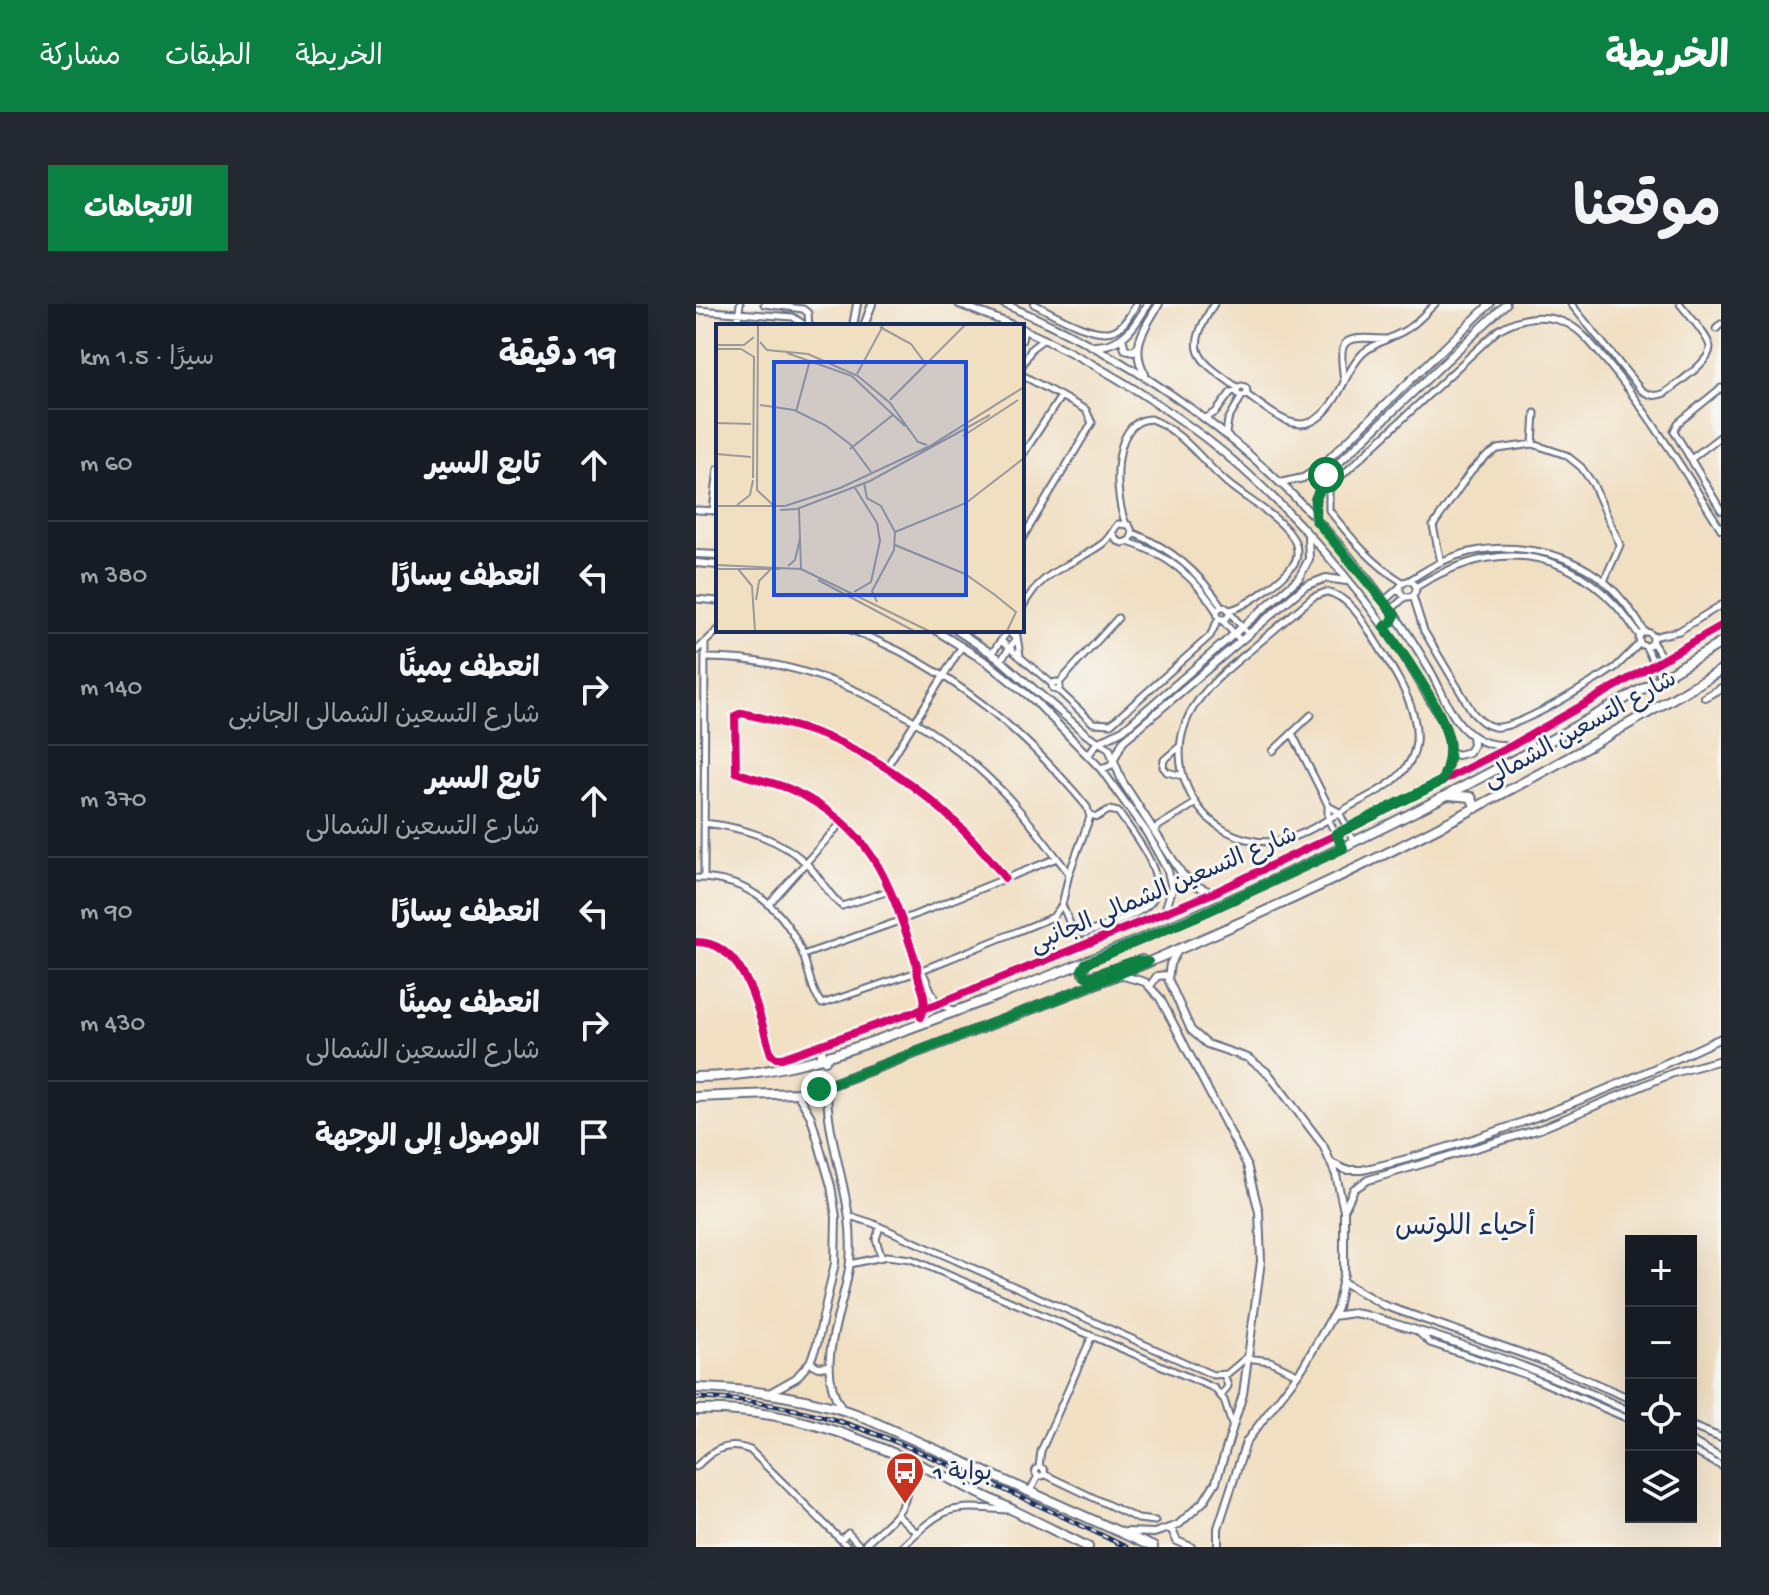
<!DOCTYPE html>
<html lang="ar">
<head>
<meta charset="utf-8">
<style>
  body { margin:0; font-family:"Gochi Hand","Playpen Sans Arabic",sans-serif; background:#242831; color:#f1f3f6; direction:rtl }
  .controls { position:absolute; right:24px; bottom:24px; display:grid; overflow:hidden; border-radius:0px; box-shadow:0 8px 32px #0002 }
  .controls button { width:72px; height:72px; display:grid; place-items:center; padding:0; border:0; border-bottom:2px solid #363941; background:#171b24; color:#f1f3f6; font:40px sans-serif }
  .stop { position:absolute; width:24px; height:24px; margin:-18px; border:6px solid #0b8043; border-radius:50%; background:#fff }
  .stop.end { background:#0b8043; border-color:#fff; box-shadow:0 2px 8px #0008 }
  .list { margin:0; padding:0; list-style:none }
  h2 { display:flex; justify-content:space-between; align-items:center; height:104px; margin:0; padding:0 32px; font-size:34px }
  h2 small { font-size:26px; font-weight:400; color:#9ea1a6 }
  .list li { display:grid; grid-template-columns:52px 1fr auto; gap:24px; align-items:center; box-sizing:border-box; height:112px; padding:0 32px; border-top:2px solid #363941 }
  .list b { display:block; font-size:30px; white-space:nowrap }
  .list p { margin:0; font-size:26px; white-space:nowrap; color:#9ea1a6 }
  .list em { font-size:26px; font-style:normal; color:#9ea1a6 }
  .icon { flex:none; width:44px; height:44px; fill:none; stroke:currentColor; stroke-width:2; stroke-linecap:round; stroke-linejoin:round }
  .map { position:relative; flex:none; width:1025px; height:1243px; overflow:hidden; direction:ltr; border-radius:0px }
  header { display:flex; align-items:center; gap:48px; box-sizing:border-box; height:112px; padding:0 40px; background:#0b8043; color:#fff }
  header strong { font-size:38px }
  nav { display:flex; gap:44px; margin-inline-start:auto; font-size:28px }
  .intro { display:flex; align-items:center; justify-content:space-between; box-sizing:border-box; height:192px; padding:0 48px }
  h1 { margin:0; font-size:56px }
  .button { padding:20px 36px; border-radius:0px; background:#0b8043; color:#fff; font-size:28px; font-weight:700 }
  main { display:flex; gap:48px; padding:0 48px }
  aside { flex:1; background:#171b24; border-radius:0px; box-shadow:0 8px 32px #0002 }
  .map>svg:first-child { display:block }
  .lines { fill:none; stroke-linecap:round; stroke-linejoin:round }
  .minor-casing { stroke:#666d81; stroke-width:9 }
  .tertiary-casing { stroke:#666d81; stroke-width:10 }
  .primary-casing { stroke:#666d81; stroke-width:12 }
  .minor { stroke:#fff; stroke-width:5 }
  .tertiary { stroke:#fff; stroke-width:6 }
  .primary { stroke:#fff; stroke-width:8 }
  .rail-casing { stroke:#1b2f5e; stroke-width:5 }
  .rail { stroke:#f6f6f2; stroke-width:2; stroke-dasharray:6; stroke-linecap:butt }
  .cycleway-casing { stroke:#f6f6f2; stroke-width:13 }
  .cycleway { stroke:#d6006c; stroke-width:8 }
  .route { stroke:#0b8043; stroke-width:10 }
  .labels { text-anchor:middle; stroke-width:6; stroke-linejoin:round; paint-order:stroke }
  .street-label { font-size:24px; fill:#1b2f5e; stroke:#f6f6f2 }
  .poi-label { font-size:24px; fill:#1b2f5e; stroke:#f6f6f2; text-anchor:start }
  .quarter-label { font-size:28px; fill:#1b2f5e; stroke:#f6f6f2 }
  .inset-road { fill:none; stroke:#9b999a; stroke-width:2 }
  .view { fill:#1d4ed8; fill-opacity:0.15; stroke:#1d4ed8; stroke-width:4 }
  .inset-edge { fill:none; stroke:#1b2f5e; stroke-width:4 }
</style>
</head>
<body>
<header>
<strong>الخريطة</strong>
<nav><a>الخريطة</a><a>الطبقات</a><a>مشاركة</a></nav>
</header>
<div class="intro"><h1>موقعنا</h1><a class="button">الاتجاهات</a></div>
<main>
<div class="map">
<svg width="1025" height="1243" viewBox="0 0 1025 1243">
  <rect width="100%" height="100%" fill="#f6f6f2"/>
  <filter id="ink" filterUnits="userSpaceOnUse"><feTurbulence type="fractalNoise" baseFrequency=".0125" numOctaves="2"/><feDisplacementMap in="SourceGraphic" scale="16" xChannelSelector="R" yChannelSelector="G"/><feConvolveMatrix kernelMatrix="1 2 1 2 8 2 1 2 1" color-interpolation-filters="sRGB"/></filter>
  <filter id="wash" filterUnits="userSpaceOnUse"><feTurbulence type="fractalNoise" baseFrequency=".006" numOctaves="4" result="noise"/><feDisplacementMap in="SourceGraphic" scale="32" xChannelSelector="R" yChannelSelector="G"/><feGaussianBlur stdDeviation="1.8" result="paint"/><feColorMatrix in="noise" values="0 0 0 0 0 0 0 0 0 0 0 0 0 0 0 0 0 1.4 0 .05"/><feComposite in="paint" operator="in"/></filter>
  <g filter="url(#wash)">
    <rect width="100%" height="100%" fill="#f1dfc2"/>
  </g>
  <g filter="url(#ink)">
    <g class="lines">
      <defs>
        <path id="minor" d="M68 0 107 5 112 9 113 22
          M338 0C357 9 402 37 421 25 430 20 435 9 440 0
          M518 0C488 48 500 54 542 84
          M875 0 945 86C954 92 959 93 969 89 980 80 1015 58 1014 43 1013 33 991 9 984 0
          M0 6 97 13 110 22
          M41 22 44 0
          M1020 25 1025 20
          M326 36 328 25
          M326 62 336 44 348 35
          M326 71 390 106 396 119 326 235
          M648 77C642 32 646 33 690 35
          M541 87a5 5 0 1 1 10 0a5 5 0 1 1-10 0Z
          M1025 84 982 119 978 127 1025 206
          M550 90C588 118 614 142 644 86 651 73 656 60 667 49 680 38 697 34 711 25 721 19 730 8 739 0
          M510 114 520 108 535 88 541 87
          M530 129 532 116 546 92
          M837 140 839 109
          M326 152 365 92
          M995 155 1025 132
          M0 206 22 207
          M17 207 22 165
          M430 220C418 194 414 115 455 115 486 127 506 157 530 178 549 195 588 214 599 238 602 245 602 255 597 261 587 275 549 304 533 306
          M437 229C475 244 504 269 526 303
          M432 238C472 250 500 274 521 308
          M745 258 737 222 775 167 788 154 802 145 837 140 870 151 885 163 897 180 924 241 908 277
          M712 277C723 271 734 263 745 258 796 234 867 242 910 279 926 293 938 310 949 328
          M704 285a8 8 0 1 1 16 0a8 8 0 1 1-16 0Z
          M708 279C676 260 655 234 633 206V187L640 177 802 26C824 13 848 8 872 20 888 28 899 45 911 58 953 110 989 168 1025 225
          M720 283C808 229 886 246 943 331
          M630 288C653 291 669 320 680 338 705 378 747 438 697 477 686 486 673 492 660 499 638 511 615 528 591 535 563 543 533 533 512 514 499 501 490 484 486 467 474 410 518 376 557 344 577 327 597 310 617 293Z
          M717 292 728 327 777 409C783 415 788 421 798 423 821 426 885 384 908 371L920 363 943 340
          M0 295 22 297
          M688 297 704 283
          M521 309a6 6 0 1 1 12 0a6 6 0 1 1-12 0Z
          M326 304C347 264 373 264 406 240 414 234 416 227 422 220L433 221 437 229 434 236 427 239 421 237 417 230
          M695 306 709 293
          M535 310 552 330
          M525 315 545 337
          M320 326 324 352
          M943 335a7 7 0 1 1 14 0a7 7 0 1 1-14 0Z
          M957 333 983 327 1025 301
          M305 337 356 380
          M957 339 967 355
          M950 343 965 374
          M0 347 22 326
          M296 349 312 327
          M9 354C118 353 231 410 307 488 331 513 351 541 372 568
          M305 356 320 335 312 327
          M356 382a4 4 0 1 1 8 0a4 4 0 1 1-8 0Z
          M363 379 422 314
          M362 386 397 419 415 420 514 332 523 314
          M596 429 632 501V515L647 544
          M483 443 468 456 467 463 471 468 487 472
          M577 447 615 411
          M190 464 266 342
          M632 502 643 508 658 538
          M8 519C45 523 87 535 113 562 125 575 133 592 146 602L196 586
          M458 525 500 499
          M0 574C53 574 90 605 108 654 113 668 116 689 126 700L221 668 357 613 366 601 373 570 394 513 391 503C327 425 250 361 155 326
          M8 574 9 339
          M74 599 146 518
          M367 603 377 627 387 630C402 625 439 612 451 602 480 580 436 528 422 508L413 506 401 513 395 511
          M0 638C57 638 57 714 77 752L86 754 123 742
          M107 651 206 616 361 554
          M225 664 241 700 258 706
          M223 720 230 701V693C205 605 189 531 99 488 80 479 59 476 40 468L39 412 46 409C72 415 98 421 123 430 198 458 261 512 309 574
          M154 912 176 919 517 1071 531 1070 550 1054 574 1057 601 1070
          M184 923 180 935 185 952
          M154 960 191 952 215 955 518 1084 528 1096 536 1121
          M721 1027 734 1039 830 1071 935 1116
          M526 1091 532 1082 528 1071
          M995 1146 1025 1162
          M0 1163C16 1146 31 1137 54 1146L152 1243
          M343 1163 345 1147 396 1032
          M339.5 1168a4.5 4.5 0 1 1 9 0a4.5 4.5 0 1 1-9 0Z
          M348 1170 442 1215 459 1217
          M334 1187 342 1172
          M200 1210 221 1229
          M145 1236 152 1229 165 1243
          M166 1243C198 1211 227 1200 201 1152
          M206 1243C248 1202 253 1201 311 1206"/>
        <path id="tertiary" d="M263 0 319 22
          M308 0C465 65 596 169 696 307 709 325 721 344 732 363 745 384 754 415 774 430 785 439 799 442 814 441
          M157 22 161 0
          M168 22 176 0
          M326 25C391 54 451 90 508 133 590 196 683 302 732 393 740 406 750 421 753 436 755 451 752 464 746 477
          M426 34 429 45 437 47 441 44
          M399 42C427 42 439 22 452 0
          M449 70C433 43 449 23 463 0
          M584 179 607 174 623 164 794 0
          M620 216 619 196 630 171 810 0
          M0 250 22 251
          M0 259 22 261
          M239 326 292 359 339 397 405 465 451 529 472 567 476 585 468 610
          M260 326 301 353 391 431 413 444 426 477 486 570 501 582 517 589
          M1009 393 1025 384
          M754 447 761 451 773 448 777 441 776 432
          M393 450 401 439 427 426 603 274 613 255 612 233
          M405 465 415 461 427 437 609 282 630 274 650 277
          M483 645 474 660 472 675 495 726 511 740 552 754 572 769 627 841 640 871 648 907V969L641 1004 607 1063 550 1138 522 1224V1243
          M424 671 449 678 464 694 551 861 563 908 565 957 547 1090 520 1178 508 1197 482 1221 458 1229 430 1228
          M454 682 461 672 472 671
          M123 742 241 700 517 589 652 525 817 441 1025 322
          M131 782C130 842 160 897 154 957 149 1006 116 1060 146 1105
          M635 859 650 866H666C790 838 910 788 1025 734
          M649 904 658 885 672 876 844 825 977 769 1025 756
          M647 978 687 1001 845 1056 935 1095
          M637 1012 657 1009 669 1011C760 1037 850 1067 935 1108
          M114 1058 122 1063 132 1062
          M75 1088 100 1074 114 1058 121 1040 139 959 140 913 135 882 115 813 101 789
          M995 1122 1025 1134
          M995 1137 1025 1154
          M475 1224 481 1237 495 1243"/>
        <path id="primary" d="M830 434 837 446
          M753 491 775 493 780 504
          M389 659 387 669 394 673 446 656
          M123 742 129 756
          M0 773C99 773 182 735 274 702 535 607 786 481 1025 339
          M0 793 101 789 123 785C253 736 384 689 511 633 688 556 859 465 1025 366
          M0 1084C55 1085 107 1092 160 1110L457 1243
          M0 1106C94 1103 166 1134 250 1173 297 1196 344 1219 392 1243"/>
      </defs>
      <use href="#minor" class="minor-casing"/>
      <use href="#tertiary" class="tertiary-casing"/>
      <use href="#primary" class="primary-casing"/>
      <use href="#minor" class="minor"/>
      <use href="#tertiary" class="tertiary"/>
      <use href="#primary" class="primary"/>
      <defs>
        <path id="rail" d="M0 1094C105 1096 176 1126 269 1168 323 1192 377 1217 430 1243"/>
      </defs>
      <use href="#rail" class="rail-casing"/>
      <use href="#rail" class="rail"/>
      <defs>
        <path id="cycleway" d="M0 638C51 638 62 710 75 750L80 754H86L241 700 517 589 652 525 817 441 1025 322
          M225 713C235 689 220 682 221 661 194 582 180 526 98 487 80 478 59 476 40 468L39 412 46 409C72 415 98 421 123 430 198 458 261 512 309 574"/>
      </defs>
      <use href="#cycleway" class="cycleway-casing"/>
      <use href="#cycleway" class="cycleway"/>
    </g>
  </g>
  <g class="lines" filter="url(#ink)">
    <path class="route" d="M123 785 361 695 452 658 439 657 394 673 390 672 386 666 390 659 503 611 647 544 640 530 746 477C752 463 756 449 752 434 746 405 706 348 688 323L695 319 699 311 620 216 619 196 630 171"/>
  </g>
  <defs>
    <symbol id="bus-pin" viewBox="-11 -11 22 30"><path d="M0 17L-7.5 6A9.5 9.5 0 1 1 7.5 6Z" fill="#c8321e" stroke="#f6f6f2"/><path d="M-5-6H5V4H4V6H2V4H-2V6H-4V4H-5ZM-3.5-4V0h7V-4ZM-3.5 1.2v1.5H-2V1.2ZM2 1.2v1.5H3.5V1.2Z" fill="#fff"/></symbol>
  </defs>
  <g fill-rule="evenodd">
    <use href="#bus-pin" x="187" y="1145" width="44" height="60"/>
  </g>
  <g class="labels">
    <g class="street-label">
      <text transform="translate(883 424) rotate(-29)" y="8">شارع التسعين الشمالى</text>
      <text transform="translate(467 584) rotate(-23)" y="8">شارع التسعين الشمالى الجانبى</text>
    </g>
    <g class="poi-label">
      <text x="237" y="1175">بوابة 1</text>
    </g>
    <g class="quarter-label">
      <text x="769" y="930">أحياء اللوتس</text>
    </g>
  </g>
  <g transform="translate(20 20)">
    <rect width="308" height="308" fill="#f1dfc2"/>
    <path class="inset-road" d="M42 1 41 166 58 182M164 3 195 20 209 39M44 18 51 26 92 30 142 52 174 79 202 118 211 121M0 21H28L38 13M0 25H25L38 33 37 154M71 29 136 52 189 102M141 50 167 2M174 76 249 1M44 81 78 86 109 101 135 121 155 148M80 88 94 36M0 99 35 100M247 112 302 76M134 125 178 90M0 130 35 133M148 159 151 174 165 182 179 208 178 226 156 267 161 278M21 181 34 171 37 156M0 182H69L124 164 214 122 308 63M83 185 85 245M64 186 81 185 154 157 274 91M179 208 250 179 308 134M179 221 249 250 279 271 300 288 291 307M0 241 85 245 213 307M72 242 79 236 84 215M0 245H64M22 245 36 262 39 307M102 256 198 307M138 268 155 258 164 217 161 199 139 164M40 276 43 257 55 245"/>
    <path class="view" d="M58 38H250V271H58Z"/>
    <rect width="308" height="308" class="inset-edge"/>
  </g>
</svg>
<div class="controls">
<button>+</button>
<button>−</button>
<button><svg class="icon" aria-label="locate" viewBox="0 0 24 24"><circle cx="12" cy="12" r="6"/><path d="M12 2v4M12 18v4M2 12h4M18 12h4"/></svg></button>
<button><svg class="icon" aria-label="layers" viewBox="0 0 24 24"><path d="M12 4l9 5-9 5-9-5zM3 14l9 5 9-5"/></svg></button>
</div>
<div class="stop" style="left:630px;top:171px"></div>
<div class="stop end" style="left:123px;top:785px"></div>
</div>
<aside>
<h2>19 دقيقة<small>سيرًا · 1.5 km</small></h2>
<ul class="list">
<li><svg class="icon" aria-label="ahead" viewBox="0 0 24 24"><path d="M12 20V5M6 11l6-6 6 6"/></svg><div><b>تابع السير</b></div><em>60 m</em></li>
<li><svg class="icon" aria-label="left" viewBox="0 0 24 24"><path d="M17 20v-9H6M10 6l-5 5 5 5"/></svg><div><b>انعطف يسارًا</b></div><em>380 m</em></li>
<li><svg class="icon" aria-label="right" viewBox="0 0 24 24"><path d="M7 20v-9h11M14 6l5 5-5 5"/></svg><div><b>انعطف يمينًا</b><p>شارع التسعين الشمالى الجانبى</p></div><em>140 m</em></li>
<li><svg class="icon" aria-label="ahead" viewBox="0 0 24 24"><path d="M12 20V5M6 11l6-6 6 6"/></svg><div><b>تابع السير</b><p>شارع التسعين الشمالى</p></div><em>370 m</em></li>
<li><svg class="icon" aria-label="left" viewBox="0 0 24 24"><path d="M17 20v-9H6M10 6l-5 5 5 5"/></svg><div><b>انعطف يسارًا</b></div><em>90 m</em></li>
<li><svg class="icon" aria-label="right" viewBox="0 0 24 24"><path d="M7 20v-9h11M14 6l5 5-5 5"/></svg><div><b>انعطف يمينًا</b><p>شارع التسعين الشمالى</p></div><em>430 m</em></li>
<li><svg class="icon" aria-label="arrive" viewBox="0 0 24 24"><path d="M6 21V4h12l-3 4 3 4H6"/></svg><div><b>الوصول إلى الوجهة</b></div></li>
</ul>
</aside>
</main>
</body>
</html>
